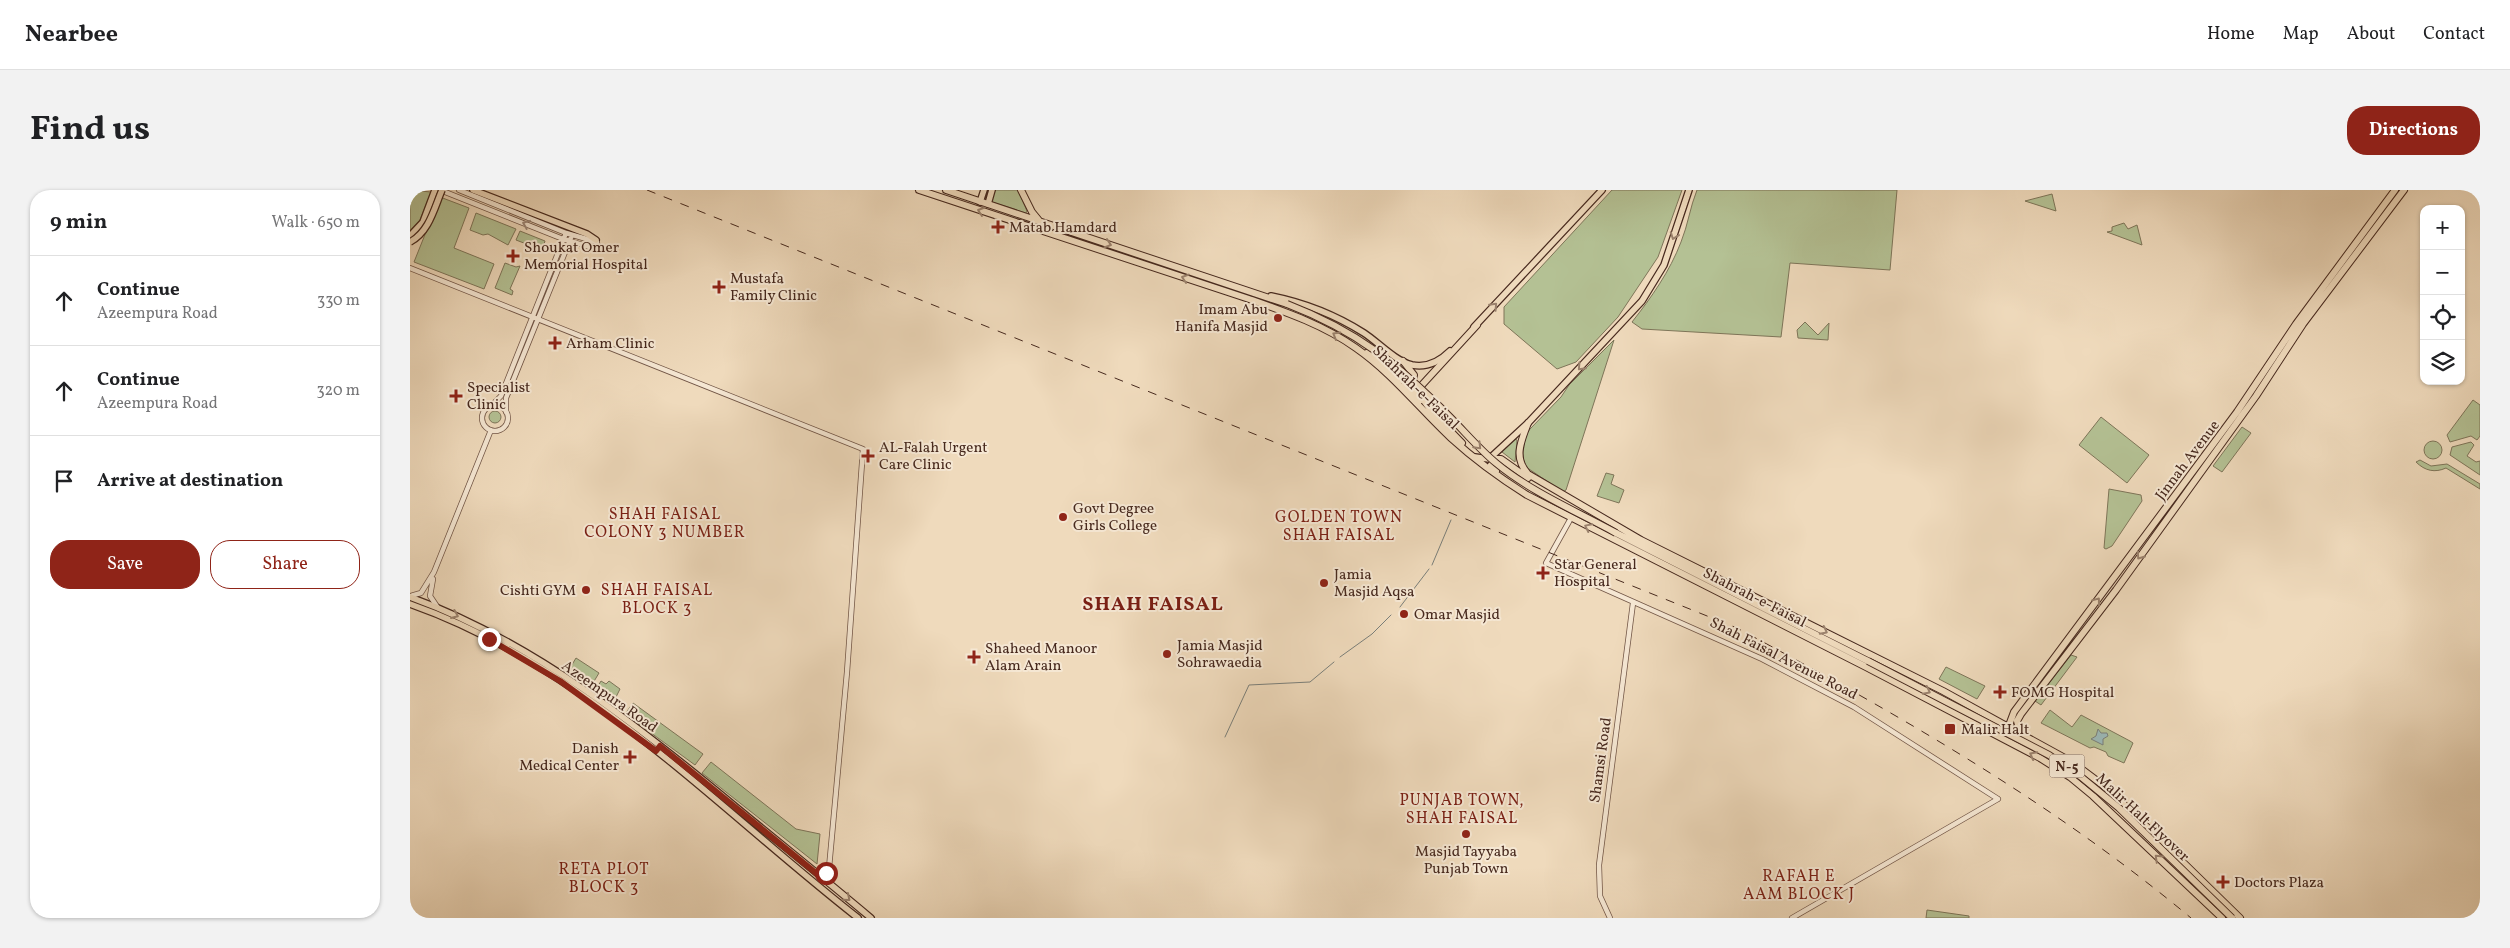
<!DOCTYPE html>
<html lang="en">
<head>
<meta charset="utf-8">
<style>
  body { margin:0; font-family:Vollkorn,serif; background:#f2f2f2; color:#202124 }
  .controls { position:absolute; right:15px; top:15px; display:grid; overflow:hidden; border-radius:10px; box-shadow:0 1px 4px #0004 }
  .controls button { width:45px; height:45px; display:grid; place-items:center; padding:0; border:0; border-bottom:1px solid #e0e0e0; background:#fff; color:#202124; font:25px sans-serif }
  .stop { position:absolute; width:15px; height:15px; margin:-11px; border:4px solid #8f2418; border-radius:50%; background:#fff }
  .stop.end { background:#8f2418; border-color:#fff; box-shadow:0 1px 5px #0008 }
  .list { margin:0; padding:0; list-style:none }
  h2 { display:flex; justify-content:space-between; align-items:center; height:65px; margin:0; padding:0 20px; font-size:21px }
  h2 small { font-size:16px; font-weight:400; color:#757577 }
  .list li { display:grid; grid-template-columns:32px 1fr auto; gap:15px; align-items:center; box-sizing:border-box; height:90px; padding:0 20px; border-top:1px solid #e0e0e0 }
  .list b { display:block; font-size:19px; white-space:nowrap }
  .list p { margin:0; font-size:16px; white-space:nowrap; color:#757577 }
  .list em { font-size:16px; font-style:normal; color:#757577 }
  .actions { display:flex; gap:10px; padding:15px 20px }
  .actions a { flex:1; padding:11px 0; border:1px solid #8f2418; border-radius:20px; text-align:center; font-size:18px; color:#8f2418 }
  .actions .main { background:#8f2418; color:#fff }
  .icon { flex:none; width:28px; height:28px; fill:none; stroke:currentColor; stroke-width:2; stroke-linecap:round; stroke-linejoin:round }
  .map { position:relative; flex:none; width:2070px; height:728px; overflow:hidden; border-radius:20px }
  header { display:flex; align-items:center; gap:30px; box-sizing:border-box; height:70px; padding:0 25px; background:#fff; border-bottom:1px solid #e0e0e0 }
  header strong { font-size:24px }
  nav { display:flex; gap:28px; margin-inline-start:auto; font-size:18px }
  .intro { display:flex; align-items:center; justify-content:space-between; box-sizing:border-box; height:120px; padding:0 30px }
  h1 { margin:0; font-size:35px }
  .button { padding:12px 22px; border-radius:20px; background:#8f2418; color:#fff; font-size:18px; font-weight:700 }
  main { display:flex; gap:30px; padding:0 30px }
  aside { flex:1; background:#fff; border-radius:20px; box-shadow:0 1px 4px #0004 }
  .map>svg:first-child { display:block }
  .green { fill:#b4c194; stroke:#7e7559 }
  .water { fill:#9cb9b8; stroke:#7a7f7a }
  .lines { fill:none; stroke-linecap:round; stroke-linejoin:round }
  .stream { stroke:#7a7f7a; stroke-width:1 }
  .minor-casing { stroke:#715546; stroke-width:6 }
  .major-casing { stroke:#47291e; stroke-width:8 }
  .highway-casing { stroke:#47291e; stroke-width:8 }
  .minor { stroke:#f5e7d3; stroke-width:4.5 }
  .major { stroke:#efdabc; stroke-width:5.5 }
  .highway { stroke:#efdabc; stroke-width:6 }
  .rail { stroke:#47291e; stroke-width:1; stroke-dasharray:9 9; stroke-linecap:butt }
  .major-bridge-casing { stroke:#47291e; stroke-width:8; stroke-linecap:butt }
  .highway-bridge-casing { stroke:#47291e; stroke-width:8; stroke-linecap:butt }
  .major-bridge { stroke:#efdabc; stroke-width:5.5 }
  .highway-bridge { stroke:#efdabc; stroke-width:6 }
  .oneway { stroke:#9b826d }
  .oneway2 { stroke:#9e8878 }
  .route { stroke:#8f2418; stroke-width:6 }
  .poi-dot { fill:#8f2418; stroke:#f5e7d3; stroke-width:2 }
  .labels { text-anchor:middle; stroke-width:4; stroke-linejoin:round; paint-order:stroke }
  .shield { fill:#f5e7d3; stroke:#7b6254; stroke-width:1 }
  .shield-label { font-size:14px; font-weight:bold; fill:#47291e }
  .poi-label { font-size:15px; fill:#47291e; stroke:#f5e7d3; text-anchor:start }
  .street-label { font-size:15px; fill:#47291e; stroke:#f5e7d3 }
  .neighbourhood-label { font-size:16px; letter-spacing:1px; fill:#7a1f14; stroke:#f5e7d3 }
  .district-label { font-size:20px; font-weight:bold; letter-spacing:1px; fill:#7a1f14; stroke:#f5e7d3 }
</style>
</head>
<body>
<header>
<strong>Nearbee</strong>
<nav><a>Home</a><a>Map</a><a>About</a><a>Contact</a></nav>
</header>
<div class="intro"><h1>Find us</h1><a class="button">Directions</a></div>
<main>
<aside>
<h2>9 min<small>Walk · 650 m</small></h2>
<ul class="list">
<li><svg class="icon" aria-label="ahead" viewBox="0 0 24 24"><path d="M12 20V5M6 11l6-6 6 6"/></svg><div><b>Continue</b><p>Azeempura Road</p></div><em>330 m</em></li>
<li><svg class="icon" aria-label="ahead" viewBox="0 0 24 24"><path d="M12 20V5M6 11l6-6 6 6"/></svg><div><b>Continue</b><p>Azeempura Road</p></div><em>320 m</em></li>
<li><svg class="icon" aria-label="arrive" viewBox="0 0 24 24"><path d="M6 21V4h12l-3 4 3 4H6"/></svg><div><b>Arrive at destination</b></div></li>
</ul>
<div class="actions"><a class="main">Save</a><a>Share</a></div>
</aside>
<div class="map">
<svg width="2070" height="728" viewBox="0 0 2070 728">
  <rect width="100%" height="100%" fill="#efdabc"/>
  <filter id="stains"><feTurbulence type="fractalNoise" baseFrequency=".004" numOctaves="4"/><feColorMatrix values="0 0 0 0 .2 0 0 0 0 .09 0 0 0 0 .02 0 0 0 .5 -.17"/></filter>
  <radialGradient id="worn" r=".72"><stop offset=".6" stop-color="#630" stop-opacity="0"/><stop offset="1" stop-color="#630" stop-opacity=".3"/></radialGradient>
  <path class="green" d="M0 0 21 2 10 30 0 41Z
    M584 0H608L617 21 616 23 582 12 581 10Z
    M1202 0H1272L1248 67 1208 127 1166 172 1147 179 1094 134V117Z
    M1287 0H1487L1480 80 1380 73 1371 147 1232 139 1222 132C1241 108 1260 81 1271 52 1278 35 1280 17 1287 0Z
    M1642 4 1646 21 1615 11Z
    M30 7 59 18 44 58 84 74 74 99 4 72Z
    M66 23 106 39 98 55 78 44 73 45 60 40Z
    M1714 33 1718 39 1727 35 1732 55 1697 42 1702 41V37Z
    M110 41 135 51 132 60 106 50Z
    M95 73 106 77 110 76 100 99 103 101 102 105 85 98Z
    M1395 132 1408 145 1419 133 1418 150 1388 148 1387 140Z
    M1204 150 1156 300 1153 302 1116 277 1112 272 1115 246 1120 239 1151 207 1159 195Z
    M2063 210 2070 215V246L2067 250 2061 246 2040 252 2037 245Z
    M79 227a6 6 0 1 1 12 0a6 6 0 1 1-12 0Z
    M1691 227 1739 265 1717 293 1669 255Z
    M1832 237 1841 243 1812 282 1803 276Z
    M1105 249 1107 250 1105 272 1092 262Z
    M2014 260a9 9 0 1 1 18 0a9 9 0 1 1-18 0Z
    M2061 252 2064 255 2057 266 2066 272 2070 271V285L2040 265 2042 257Z
    M2010 270 2021 276 2037 274 2070 294V299L2036 278C2025 283 2015 281 2006 272Z
    M1196 283 1204 285 1201 294 1214 300 1209 313 1187 306Z
    M1699 299 1731 305 1732 311 1702 356 1696 359 1694 358Z
    M1661 465 1667 467 1631 515 1625 511Z
    M166 468 189 483 180 498 157 483Z
    M1536 477 1575 496 1567 509 1529 489Z
    M191 491 196 494 199 491 210 499 203 513 185 501Z
    M223 513 293 564 285 575 215 524Z
    M1640 520 1662 537 1671 525 1720 551 1723 553 1714 573 1698 566 1696 562 1684 557 1680 558 1633 534 1631 533Z
    M301 572 386 639 410 644 407 674 292 583Z
    M1517 720 1559 726V728H1516Z"/>
  <path class="water" d="M1688 539 1691 543H1697L1698 546 1693 549V555L1681 549 1686 546Z"/>
  <g class="lines">
    <path class="stream" d="M1022 375 1041 330
      M990 417 1019 379
      M930 467 962 444 981 425
      M815 547 839 495 900 492 924 472"/>
    <defs>
      <path id="minor" d="M30 0 153 49 183 58 188 56 186 50
        M49 0 156 43 187 52
        M0 78 453 259 437 482 419 678 412 688
        M82 215 91 206 156 43
        M72 228a13 13 0 1 1 26 0a13 13 0 1 1-26 0Z
        M96 222V208L162 45
        M1161 328 1136 373 1352 469 1444 517 1588 609
        M23 389 20 406 28 418
        M0 406 11 403 24 382 81 240
        M1200 728 1190 706 1189 675 1223 413
        M1382 728 1588 609"/>
      <path id="major" d="M63 0 177 44 186 50
        M570 12 574 0
        M578 14 582 0
        M0 46 13 32 25 0
        M861 106C896 113 924 124 954 143 968 152 985 171 1002 175 1017 178 1030 171 1040 161
        M1064 137 1192 0
        M1065 267 1079 269 1118 233 1232 111 1254 75 1279 0
        M0 407C122 451 227 535 326 617 371 654 417 691 461 728
        M0 414C174 475 306 617 448 728"/>
      <path id="highway" d="M509 0 839 109C876 122 914 135 946 158 982 183 1009 218 1041 248 1064 269 1090 288 1117 305L1456 477 1630 568 1660 587 1683 606 1812 728
        M536 0 877 114
        M611 0 622 22 631 33
        M957 163 999 195 1002 193 1004 185 993 171
        M995 194 1011 210
        M1021 221 1052 253
        M1023 223 1012 208 1011 196 1067 135
        M1118 233C1111 251 1103 268 1118 284L1231 350
        M1086 281 1081 275 1086 269H1091L1118 288
        M1206 343 1458 471
        M1229 349 1533 501 1662 572 1698 599 1830 728
        M1598 538 1604 522 1827 222 1886 134 1985 0
        M1610 542 1607 531 1611 524 1706 400 1846 206 1893 134 1994 0"/>
    </defs>
    <use href="#minor" class="minor-casing"/>
    <use href="#major" class="major-casing"/>
    <use href="#highway" class="highway-casing"/>
    <use href="#minor" class="minor"/>
    <use href="#major" class="major"/>
    <use href="#highway" class="highway"/>
    <path class="rail" d="M237 0 1327 438C1486 523 1642 612 1781 728"/>
    <defs>
      <path id="major-bridge" d="M0 52C19 42 24 19 32 0"/>
      <path id="highway-bridge" d="M877 114C947 141 988 174 1040 227 1055 242 1069 259 1086 273 1121 302 1166 321 1206 343
        M1458 471 1639 565 1670 586 1709 618 1822 728"/>
    </defs>
    <use href="#major-bridge" class="major-bridge-casing"/>
    <use href="#highway-bridge" class="highway-bridge-casing"/>
    <use href="#major-bridge" class="major-bridge"/>
    <use href="#highway-bridge" class="highway-bridge"/>
  </g>
  <defs><path id="oneway-chevron" d="M-2-3.5L2.5 0L-2 3.5" fill="none" stroke-width="1.6" stroke-linecap="round" stroke-linejoin="round" transform="scale(1.25)"/></defs>
  <g class="oneway">
    <use href="#oneway-chevron" transform="translate(571 21) rotate(-161)"/>
    <use href="#oneway-chevron" transform="translate(1264 46) rotate(110)"/>
    <use href="#oneway-chevron" transform="translate(698 54) rotate(18)"/>
    <use href="#oneway-chevron" transform="translate(775 88) rotate(-162)"/>
    <use href="#oneway-chevron" transform="translate(1084 116) rotate(-47)"/>
    <use href="#oneway-chevron" transform="translate(926 145) rotate(-150)"/>
    <use href="#oneway-chevron" transform="translate(1171 177) rotate(133)"/>
    <use href="#oneway-chevron" transform="translate(1068 256) rotate(46)"/>
    <use href="#oneway-chevron" transform="translate(1178 337) rotate(-154)"/>
    <use href="#oneway-chevron" transform="translate(1730 366) rotate(125)"/>
    <use href="#oneway-chevron" transform="translate(1687 411) rotate(-53)"/>
    <use href="#oneway-chevron" transform="translate(45 425) rotate(23)"/>
    <use href="#oneway-chevron" transform="translate(1414 441) rotate(27)"/>
    <use href="#oneway-chevron" transform="translate(1517 501) rotate(27)"/>
    <use href="#oneway-chevron" transform="translate(1623 565) rotate(-152)"/>
    <use href="#oneway-chevron" transform="translate(1748 668) rotate(-136)"/>
    <use href="#oneway-chevron" transform="translate(437 708) rotate(40)"/>
  </g>
  <use class="oneway2" href="#oneway-chevron" transform="translate(116 34) rotate(-158)"/>
  <g class="lines">
    <path class="route" d="M79 449 150 491 246 561 250 556 412 688 416 683"/>
  </g>
  <g class="poi-dot">
    <path d="M585.5 29.5h5v5h5v5h-5v5h-5v-5h-5v-5h5z"/>
    <path d="M100.5 58.5h5v5h5v5h-5v5h-5v-5h-5v-5h5z"/>
    <path d="M306.5 89.5h5v5h5v5h-5v5h-5v-5h-5v-5h5z"/>
    <circle cx="868" cy="128" r="5"/>
    <path d="M142.5 145.5h5v5h5v5h-5v5h-5v-5h-5v-5h5z"/>
    <path d="M43.5 198.5h5v5h5v5h-5v5h-5v-5h-5v-5h5z"/>
    <path d="M455.5 258.5h5v5h5v5h-5v5h-5v-5h-5v-5h5z"/>
    <circle cx="653" cy="327" r="5"/>
    <path d="M1130.5 375.5h5v5h5v5h-5v5h-5v-5h-5v-5h5z"/>
    <circle cx="914" cy="393" r="5"/>
    <circle cx="176" cy="400" r="5"/>
    <circle cx="994" cy="424" r="5"/>
    <circle cx="757" cy="464" r="5"/>
    <path d="M561.5 459.5h5v5h5v5h-5v5h-5v-5h-5v-5h5z"/>
    <path d="M1587.5 494.5h5v5h5v5h-5v5h-5v-5h-5v-5h5z"/>
    <rect x="1534" y="533" width="12" height="12" rx="2.5"/>
    <path d="M217.5 559.5h5v5h5v5h-5v5h-5v-5h-5v-5h5z"/>
    <circle cx="1056" cy="644" r="5"/>
    <path d="M1810.5 684.5h5v5h5v5h-5v5h-5v-5h-5v-5h5z"/>
  </g>
  <g class="labels">
    <rect class="shield" x="1639.5" y="564.5" width="35" height="23" rx="4"/>
    <g class="shield-label">
      <text x="1657" y="581">N-5</text>
    </g>
    <g class="poi-label">
      <text x="599" y="42">Matab Hamdard</text>
      <text x="114" y="62">Shoukat Omer<tspan x="114" dy="17">Memorial Hospital</tspan></text>
      <text x="320" y="93">Mustafa<tspan x="320" dy="17">Family Clinic</tspan></text>
      <text x="858" y="124" text-anchor="end">Imam Abu<tspan x="858" dy="17">Hanifa Masjid</tspan></text>
      <text x="156" y="158">Arham Clinic</text>
      <text x="57" y="202">Specialist<tspan x="57" dy="17">Clinic</tspan></text>
      <text x="469" y="262">AL-Falah Urgent<tspan x="469" dy="17">Care Clinic</tspan></text>
      <text x="663" y="323">Govt Degree<tspan x="663" dy="17">Girls College</tspan></text>
      <text x="1144" y="379">Star General<tspan x="1144" dy="17">Hospital</tspan></text>
      <text x="924" y="389">Jamia<tspan x="924" dy="17">Masjid Aqsa</tspan></text>
      <text x="166" y="405" text-anchor="end">Cishti GYM</text>
      <text x="1004" y="429">Omar Masjid</text>
      <text x="767" y="460">Jamia Masjid<tspan x="767" dy="17">Sohrawaedia</tspan></text>
      <text x="575" y="463">Shaheed Manoor<tspan x="575" dy="17">Alam Arain</tspan></text>
      <text x="1601" y="507">FOMG Hospital</text>
      <text x="1551" y="544">Malir Halt</text>
      <text x="209" y="563" text-anchor="end">Danish<tspan x="209" dy="17">Medical Center</tspan></text>
      <text x="1056" y="666" text-anchor="middle">Masjid Tayyaba<tspan x="1056" dy="17">Punjab Town</tspan></text>
      <text x="1824" y="697">Doctors Plaza</text>
    </g>
    <g class="street-label">
      <text transform="translate(1006 197) rotate(44)" y="5">Shahrah-e-Faisal</text>
      <text transform="translate(1777 270) rotate(-53)" y="5">Jinnah Avenue</text>
      <text transform="translate(1345 407) rotate(27)" y="5">Shahrah-e-Faisal</text>
      <text transform="translate(1374 468) rotate(27)" y="5">Shah Faisal Avenue Road</text>
      <text transform="translate(200 506) rotate(35)" y="5">Azeempura Road</text>
      <text transform="translate(1190 570) rotate(-82)" y="5">Shamsi Road</text>
      <text transform="translate(1733 627) rotate(43)" y="5">Malir Halt Flyover</text>
    </g>
    <g class="neighbourhood-label">
      <text x="255" y="329">SHAH FAISAL<tspan x="255" dy="18">COLONY 3 NUMBER</tspan></text>
      <text x="929" y="332">GOLDEN TOWN<tspan x="929" dy="18">SHAH FAISAL</tspan></text>
      <text x="247" y="405">SHAH FAISAL<tspan x="247" dy="18">BLOCK 3</tspan></text>
      <text x="1052" y="615">PUNJAB TOWN,<tspan x="1052" dy="18">SHAH FAISAL</tspan></text>
      <text x="194" y="684">RETA PLOT<tspan x="194" dy="18">BLOCK 3</tspan></text>
      <text x="1389" y="691">RAFAH E<tspan x="1389" dy="18">AAM BLOCK J</tspan></text>
    </g>
    <g class="district-label">
      <text x="743" y="420">SHAH FAISAL</text>
    </g>
  </g>
  <rect width="100%" height="100%" filter="url(#stains)"/>
  <rect width="100%" height="100%" fill="url(#worn)"/>
</svg>
<div class="controls">
<button>+</button>
<button>−</button>
<button><svg class="icon" aria-label="locate" viewBox="0 0 24 24"><circle cx="12" cy="12" r="6"/><path d="M12 2v4M12 18v4M2 12h4M18 12h4"/></svg></button>
<button><svg class="icon" aria-label="layers" viewBox="0 0 24 24"><path d="M12 4l9 5-9 5-9-5zM3 14l9 5 9-5"/></svg></button>
</div>
<div class="stop" style="left:416px;top:683px"></div>
<div class="stop end" style="left:79px;top:449px"></div>
</div>
</main>
</body>
</html>
